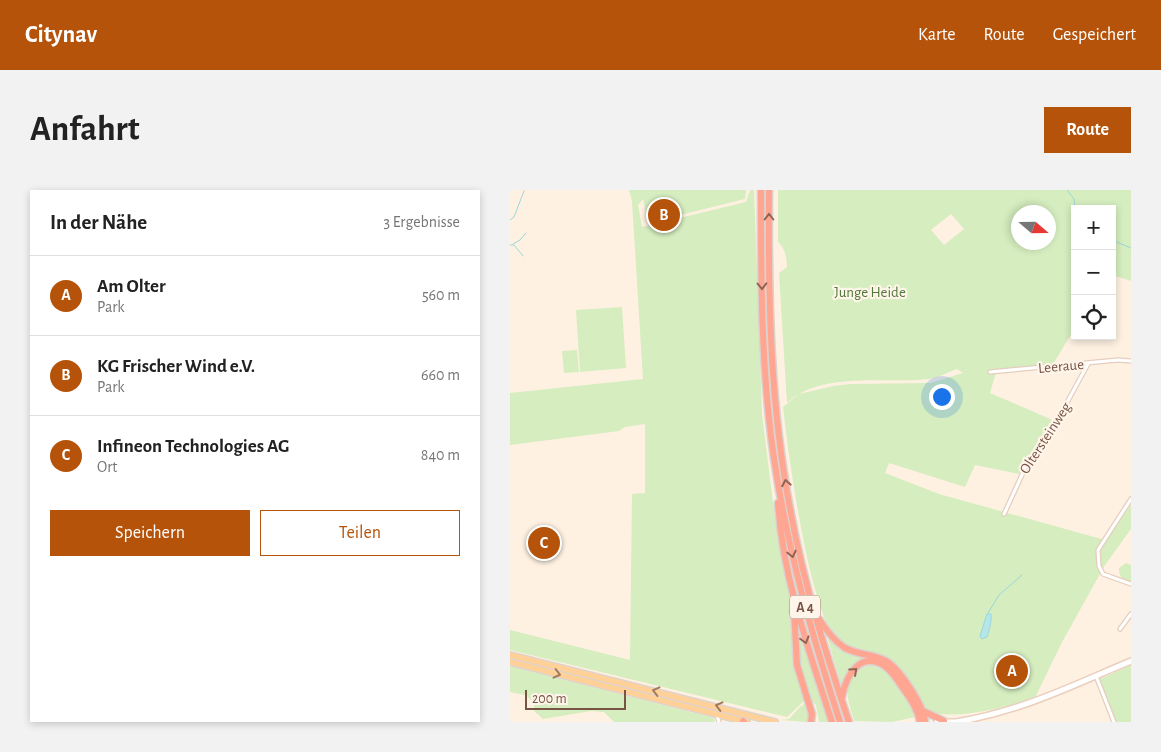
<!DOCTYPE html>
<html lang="de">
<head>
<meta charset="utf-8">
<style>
  body { margin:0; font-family:"Alegreya Sans",sans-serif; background:#f2f2f2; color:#222 }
  .controls { position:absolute; right:15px; top:15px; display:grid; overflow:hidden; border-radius:0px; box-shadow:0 2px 8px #0003 }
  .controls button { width:45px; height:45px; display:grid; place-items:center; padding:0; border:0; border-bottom:1px solid #e0e0e0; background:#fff; color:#222; font:25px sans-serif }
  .compass { position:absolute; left:501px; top:15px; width:45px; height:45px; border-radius:50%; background:#fff; box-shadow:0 2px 8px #0003; rotate:110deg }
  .scale { position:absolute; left:15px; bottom:12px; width:101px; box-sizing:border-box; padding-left:5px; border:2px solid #785445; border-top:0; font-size:14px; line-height:18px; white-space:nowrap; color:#785445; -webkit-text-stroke:4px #fff5ea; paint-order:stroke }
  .you { position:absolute; left:431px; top:206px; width:18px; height:18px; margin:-12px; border:4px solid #fff; border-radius:50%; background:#1a73e8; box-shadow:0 0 0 8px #1a73e833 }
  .badge { display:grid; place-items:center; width:32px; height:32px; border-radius:50%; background:#b45309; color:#fff; font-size:16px; font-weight:700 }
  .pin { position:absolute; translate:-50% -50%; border:2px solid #fff; box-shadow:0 1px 5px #0006 }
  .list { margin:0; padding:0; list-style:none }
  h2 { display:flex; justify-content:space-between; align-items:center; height:65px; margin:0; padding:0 20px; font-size:21px }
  h2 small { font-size:16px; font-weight:400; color:#767676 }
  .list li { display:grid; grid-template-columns:32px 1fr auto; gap:15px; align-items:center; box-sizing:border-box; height:80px; padding:0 20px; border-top:1px solid #e0e0e0 }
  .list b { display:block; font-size:19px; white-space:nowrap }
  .list p { margin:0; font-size:16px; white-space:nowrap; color:#767676 }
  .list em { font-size:16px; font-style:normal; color:#767676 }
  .actions { display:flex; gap:10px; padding:15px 20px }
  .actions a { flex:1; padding:11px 0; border:1px solid #b45309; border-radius:0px; text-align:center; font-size:18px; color:#b45309 }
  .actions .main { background:#b45309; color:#fff }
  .icon { flex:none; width:28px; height:28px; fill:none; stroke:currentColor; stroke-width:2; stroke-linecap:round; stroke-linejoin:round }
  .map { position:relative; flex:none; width:621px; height:532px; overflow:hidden; border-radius:0px }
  header { display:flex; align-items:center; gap:30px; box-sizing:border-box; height:70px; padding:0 25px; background:#b45309; color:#fff }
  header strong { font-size:24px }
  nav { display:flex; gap:28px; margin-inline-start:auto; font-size:18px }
  .intro { display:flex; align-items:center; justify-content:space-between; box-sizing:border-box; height:120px; padding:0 30px }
  h1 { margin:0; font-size:35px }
  .button { padding:12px 22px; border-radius:0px; background:#b45309; color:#fff; font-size:18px; font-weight:700 }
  main { display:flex; gap:30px; padding:0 30px }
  aside { flex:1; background:#fff; border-radius:0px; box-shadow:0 2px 8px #0003 }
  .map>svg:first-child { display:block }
  .green { fill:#d5edbf; fill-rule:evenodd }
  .water { fill:#b4e6ea; stroke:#99d7dc }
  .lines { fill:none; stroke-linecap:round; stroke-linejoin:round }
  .stream { stroke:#99d7dc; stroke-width:1 }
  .minor-casing { stroke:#e5cebe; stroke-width:5.5 }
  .secondary-casing { stroke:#ebcebc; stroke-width:8 }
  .primary-casing { stroke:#dcd3cf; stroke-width:8 }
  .motorway-casing { stroke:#dcd3cf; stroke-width:9 }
  .minor { stroke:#fff; stroke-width:3 }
  .secondary { stroke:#fff; stroke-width:5 }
  .primary { stroke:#ffd198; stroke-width:5.5 }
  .motorway { stroke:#ffa692; stroke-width:6 }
  .oneway { stroke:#936454 }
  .oneway2 { stroke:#a07a5e }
  .labels { text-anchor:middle; stroke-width:4.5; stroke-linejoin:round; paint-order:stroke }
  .shield { fill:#fff5ea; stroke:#a08476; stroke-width:1 }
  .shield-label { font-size:14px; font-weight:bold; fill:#785445 }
  .park-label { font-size:15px; fill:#527a3a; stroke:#fff5ea }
  .street-label { font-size:15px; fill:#785445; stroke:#fff5ea }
</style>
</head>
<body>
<header>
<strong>Citynav</strong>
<nav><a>Karte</a><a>Route</a><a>Gespeichert</a></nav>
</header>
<div class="intro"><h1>Anfahrt</h1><a class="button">Route</a></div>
<main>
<aside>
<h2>In der Nähe<small>3 Ergebnisse</small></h2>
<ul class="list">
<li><span class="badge">A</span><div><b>Am Olter</b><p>Park</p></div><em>560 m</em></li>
<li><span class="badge">B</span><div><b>KG Frischer Wind e.V.</b><p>Park</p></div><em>660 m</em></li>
<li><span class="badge">C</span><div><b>Infineon Technologies AG</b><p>Ort</p></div><em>840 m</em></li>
</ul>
<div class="actions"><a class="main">Speichern</a><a>Teilen</a></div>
</aside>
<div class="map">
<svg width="621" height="532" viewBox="0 0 621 532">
  <rect width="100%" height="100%" fill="#fef1e1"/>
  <path class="green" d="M119 0H236L235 9 138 33 133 9 128 15 132 37 236 12 240 0H244L252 224 267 345 280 407 285 474 295 510 277 527 0 460V440L120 470 122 304 135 303V234L115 237 109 241 0 255V203L133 189 122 11Z
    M268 0H621V91L602 85V19H565V138L543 174 487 179 480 203 545 231 509 284 465 275 455 297 379 273 375 283 429 304 595 350 621 315V339L595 375 551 454 525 508C499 517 440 532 416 520 405 510 402 491 390 482 371 468 344 466 327 449 299 422 278 261 273 217L289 204 323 196 340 194 420 193 453 183 447 179C438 182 428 188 418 189 376 194 311 181 277 213L269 83 277 77C276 66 276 60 268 52ZM508 22H538V52H508ZM441 24 454 39 434 55 421 40Z
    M112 117 116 178 70 182 66 120Z
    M67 160 69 182 54 183 52 161Z
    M616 373 621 375V393C612 389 609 388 609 378Z
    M287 431 320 532H309L306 515 299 509 290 476Z
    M316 443 321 449 361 468 340 478 331 495Z
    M360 475 377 481 403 519 405 527 382 532 344 531C338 508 333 503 345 481Z
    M621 475V532H606L588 490Z
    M0 476 204 528 205 532H104L94 522 81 521 33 529 24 521V512L15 505 0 502Z
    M296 513 299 527 297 532 271 530 279 529 290 517Z"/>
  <path class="water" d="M477 424H481C482 430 479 441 477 447L472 449 470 446Z"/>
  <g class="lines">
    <path class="stream" d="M557 0 564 9 565 19
      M0 30 4 27 14 1
      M602 50 621 58
      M3 54 10 50 16 43
      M0 55H4L13 66
      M478 423 489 405 512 385"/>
    <defs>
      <path id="minor" d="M480 182 608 170 621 171
        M621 309 588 360 589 376 593 384 621 394
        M494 324 517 274 537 249 578 174
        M610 439 621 424
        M586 486 604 532
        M207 525 209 532"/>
      <path id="secondary" d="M427 532H447
        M446 532C512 521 561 496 621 471"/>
      <path id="primary" d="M0 465 265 532
        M0 472 237 532"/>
      <path id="motorway" d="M251 0C251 90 251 179 264 268 277 358 302 445 330 532
        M259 0C258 109 260 217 281 324 294 395 316 464 339 532
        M268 313C273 389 299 460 322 532
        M284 420 287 475 302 524 301 532
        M309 429C316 440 324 451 335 458 348 465 363 464 376 471 390 479 414 516 415 532
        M332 507C336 486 350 459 376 477 384 483 389 493 395 501 402 511 408 520 410 532
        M413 521 434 531
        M233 531 234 532"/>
    </defs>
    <use href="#minor" class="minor-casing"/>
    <use href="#secondary" class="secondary-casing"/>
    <use href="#primary" class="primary-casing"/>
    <use href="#motorway" class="motorway-casing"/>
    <use href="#minor" class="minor"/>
    <use href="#secondary" class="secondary"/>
    <use href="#primary" class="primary"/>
    <use href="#motorway" class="motorway"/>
  </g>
  <defs><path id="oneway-chevron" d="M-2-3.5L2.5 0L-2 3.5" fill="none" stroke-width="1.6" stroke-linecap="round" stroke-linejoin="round" transform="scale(1.25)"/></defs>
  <g class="oneway">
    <use href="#oneway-chevron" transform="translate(259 27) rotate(-90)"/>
    <use href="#oneway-chevron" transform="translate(252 96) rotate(89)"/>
    <use href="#oneway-chevron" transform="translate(276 293) rotate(-100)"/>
    <use href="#oneway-chevron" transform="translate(282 364) rotate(77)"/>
    <use href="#oneway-chevron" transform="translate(295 450) rotate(74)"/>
    <use href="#oneway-chevron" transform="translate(344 481) rotate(-42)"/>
  </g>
  <g class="oneway2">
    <use href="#oneway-chevron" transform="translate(47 484) rotate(14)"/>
    <use href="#oneway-chevron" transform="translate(146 501) rotate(-166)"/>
    <use href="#oneway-chevron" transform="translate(209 516) rotate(-166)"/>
  </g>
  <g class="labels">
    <rect class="shield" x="280" y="405.5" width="30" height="23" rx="4"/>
    <g class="shield-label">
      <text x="295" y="422">A 4</text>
    </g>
    <g class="park-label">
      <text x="360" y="107">Junge Heide</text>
    </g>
    <g class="street-label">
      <text transform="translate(551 176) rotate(-5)" y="5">Leeraue</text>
      <text transform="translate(535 248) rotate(-57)" y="5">Oltersteinweg</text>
    </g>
  </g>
</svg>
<div class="controls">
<button>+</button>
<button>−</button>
<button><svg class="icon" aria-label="locate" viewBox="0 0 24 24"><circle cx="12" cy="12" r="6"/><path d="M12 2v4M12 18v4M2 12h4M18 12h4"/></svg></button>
</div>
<svg class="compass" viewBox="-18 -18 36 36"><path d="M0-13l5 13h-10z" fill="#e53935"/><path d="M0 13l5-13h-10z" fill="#767676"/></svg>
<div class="scale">200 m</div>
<div class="you"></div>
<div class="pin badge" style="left:502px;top:481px">A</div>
<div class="pin badge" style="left:154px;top:25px">B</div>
<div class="pin badge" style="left:34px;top:353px">C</div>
</div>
</main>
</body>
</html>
